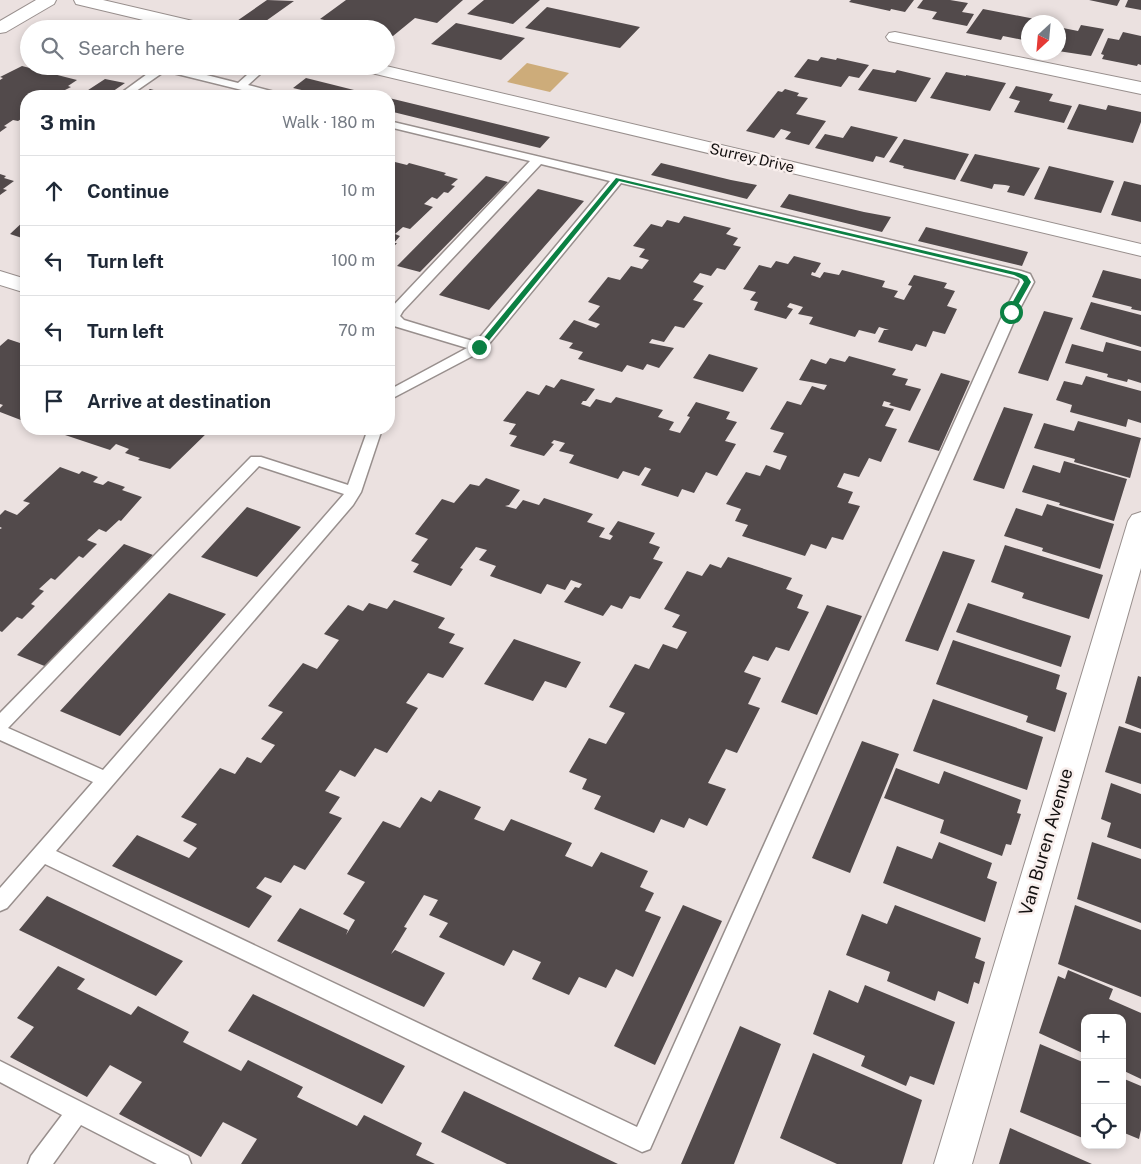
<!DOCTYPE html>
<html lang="en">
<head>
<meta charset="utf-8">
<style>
  body { margin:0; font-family:"Public Sans",sans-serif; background:#f6f6f7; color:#1f2937 }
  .controls { position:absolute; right:15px; bottom:15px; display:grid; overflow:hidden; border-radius:10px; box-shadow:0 2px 8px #0003 }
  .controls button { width:45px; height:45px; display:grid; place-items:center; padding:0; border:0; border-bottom:1px solid #e0e1e3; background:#fff; color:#1f2937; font:25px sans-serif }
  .compass { position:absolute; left:1021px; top:15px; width:45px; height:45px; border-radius:50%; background:#fff; box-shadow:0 2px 8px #0003; rotate:206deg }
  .stop { position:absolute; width:15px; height:15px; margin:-11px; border:4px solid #0b8043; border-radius:50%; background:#fff }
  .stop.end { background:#0b8043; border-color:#fff; box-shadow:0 1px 5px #0008 }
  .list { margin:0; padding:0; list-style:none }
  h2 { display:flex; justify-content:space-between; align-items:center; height:65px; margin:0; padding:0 20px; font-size:21px }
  h2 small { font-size:16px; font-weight:400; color:#747a83 }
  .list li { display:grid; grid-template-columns:32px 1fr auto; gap:15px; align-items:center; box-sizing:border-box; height:70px; padding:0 20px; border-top:1px solid #e0e1e3 }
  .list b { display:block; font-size:19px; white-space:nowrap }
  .list em { font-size:16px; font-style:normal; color:#747a83 }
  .icon { flex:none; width:28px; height:28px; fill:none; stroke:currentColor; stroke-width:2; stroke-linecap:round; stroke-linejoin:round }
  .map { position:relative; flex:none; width:1141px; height:1164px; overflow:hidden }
  .search { position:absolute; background:#fff; box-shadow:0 2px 8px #0003; left:20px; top:20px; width:375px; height:55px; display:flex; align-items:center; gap:12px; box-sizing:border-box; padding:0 18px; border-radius:28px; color:#747a83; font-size:19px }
  .panel { position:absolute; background:#fff; box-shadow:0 2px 8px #0003; left:20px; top:90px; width:375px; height:345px; border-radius:20px }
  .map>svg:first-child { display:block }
  .green { fill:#cdac7a }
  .building { fill:#524a4b }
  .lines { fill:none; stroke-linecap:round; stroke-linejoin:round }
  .service-casing { stroke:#988f8d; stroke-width:3 }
  .minor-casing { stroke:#988f8d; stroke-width:2 }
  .secondary-casing { stroke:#988f8d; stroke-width:2 }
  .service { fill:#fff; fill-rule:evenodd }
  .minor { fill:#fff; fill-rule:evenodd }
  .secondary { fill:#fff; fill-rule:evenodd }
  .route { fill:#0b8043 }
  .labels { text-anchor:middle; stroke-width:5; stroke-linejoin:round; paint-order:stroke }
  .far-street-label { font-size:15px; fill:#131010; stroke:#f9efed }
  .street-label { font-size:18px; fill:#131010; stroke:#f9efed }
</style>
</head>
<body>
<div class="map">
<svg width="1141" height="1164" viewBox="0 0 1141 1164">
  <rect width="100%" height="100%" fill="#ebe1e0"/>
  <path class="green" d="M527 63 569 73 550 92 507 82Z"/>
  <path class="building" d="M267 0 294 1 256 28 234 23Z
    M346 0H463L437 23 415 18 393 36 386 34V29H362L320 19Z
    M484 0H540L513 24 467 14Z
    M851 0H914L905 12 891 9 890 11 849 2Z
    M923 0H950L968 3 962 12 974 14 967 26 932 19 937 12 917 8Z
    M1089 0H1120L1117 6Z
    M1128 0H1141V10L1125 7Z
    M547 7 640 27 620 48 525 28Z
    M983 9 1040 20 1038 22H1028V41L1003 36 1001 40 966 33Z
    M456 23 525 38 501 60 431 44Z
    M1081 25 1104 29 1091 56 1058 51V27L1078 31Z
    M1123 32 1141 36V65L1138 64 1137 66 1102 59 1104 55 1101 54 1108 38 1119 40Z
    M821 57 836 60 837 58 869 65 859 78 849 76 841 87 794 77 808 59 818 61Z
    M22 66 77 80 68 86 71 87 53 96H26V116L18 121 13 120 4 126 7 127 0 132V80L3 78 0 77Z
    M873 69 895 73 897 70 931 78 916 102 858 90Z
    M946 72 966 76V75L1006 83 990 111 930 98Z
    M306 78 378 96H327L293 88Z
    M105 79 125 83 106 96H79Z
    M1016 86 1053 94 1049 101 1072 106 1064 123 1014 112 1020 101 1009 98Z
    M150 89 169 94 166 96H140Z
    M785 89 799 93 797 96 808 98 796 114 826 121 809 145 785 139 791 132 781 129 774 138 746 131 778 91 782 92Z
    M389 98 550 137 540 148 389 111Z
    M1079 104 1106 110 1108 105 1141 112V122L1133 143 1067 129Z
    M851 126 898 137 884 158 876 156 873 162 815 148 825 134 843 138Z
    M904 139 969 154 955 180 903 168 904 166 889 162Z
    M975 154 1040 168 1024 196 1007 192 1010 186 1005 185 994 184 992 189 960 181Z
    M391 161 407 165 409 163 446 173 444 175 458 179 451 185 455 186 448 193 444 192 437 199 432 197 424 204 433 207 410 229 403 227 395 234 400 236 394 243H397L389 252V163Z
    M661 163 731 180 757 185 747 199 651 175Z
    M1049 166 1114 181 1101 213 1034 199Z
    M0 174 6 176 4 178 14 181 3 189 7 190 0 195Z
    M486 176 508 182 420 272 397 266Z
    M1124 181 1141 185V222L1111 215Z
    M538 189 584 201 489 310 439 295Z
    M789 194 864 212 891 217 882 232 780 207Z
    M684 216 731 228 726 234 738 238 733 245 741 247 725 270 717 268 711 276 700 273 693 282 704 286 693 300 703 303 684 328 675 326 664 342 652 339 649 343 674 348 659 368 647 364 643 370 627 365 622 372 578 359 583 352 569 348 573 343 559 339 574 320 596 328 600 324 588 320 600 306 588 302 608 277 620 280 631 266 642 269 649 260 639 257 645 249 633 246 651 224 662 227 667 220 679 223Z
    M26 219V242L22 241 25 239 10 234Z
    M926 227 1028 252 1022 266 918 241Z
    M794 256 821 263 815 273 812 272 811 275 820 278 824 272 839 275 842 270 885 281 882 287 898 291 894 297 904 300 912 286 908 285 914 275 947 283 944 288 955 291 947 306 957 309 945 334 933 331 926 347 916 344 912 351 878 342 884 330H889L879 327 875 334 859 330 855 337 809 324 813 317 798 314 803 307 790 303 787 307 793 309 786 319 754 310 758 302 750 300 756 292 743 289 759 265 771 268 776 261 788 264Z
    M1103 270 1141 279V311L1131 309 1132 307 1092 297Z
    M1091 302 1141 315V347L1080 329Z
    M1044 311 1073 318 1048 381 1018 373Z
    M8 339 26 345V422L0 412V408L3 405 0 404V346Z
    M1106 342 1141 351V383L1128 379 1127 382 1107 377 1108 374 1065 363 1072 344 1103 352Z
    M709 354 758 368 743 392 693 378Z
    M849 356 896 369 892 375 908 379 905 385 921 389 910 411 889 405 891 403 884 401 882 406 894 409 885 426 897 429 881 462 869 458 859 477 844 473 837 487 853 492 848 503 860 506 843 540 832 537 826 549 811 544 805 556 742 536 748 525 735 521 741 509 726 504 746 472 760 476 766 465 780 470 787 456 773 452 784 433 770 429 787 401 801 405 812 386 824 390 827 385 799 380 811 359 826 364 830 358 845 362Z
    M941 373 970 381 939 451 908 442Z
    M1086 376 1141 391V423L1128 419 1126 427 1070 412 1072 405 1056 400 1064 381 1082 385Z
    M561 379 595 389 586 401H583L581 404 590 407 596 399 611 403 616 397 663 410 658 417 674 422 669 430 680 433 690 417 687 416 696 402 730 412 726 419 737 422 725 441 736 444 717 476 706 472 694 493 682 489 678 497 641 485 651 469 645 467 639 476 623 471 618 479 569 463 574 455 559 451 565 443 554 440 551 443 554 444 544 456 510 446 517 436 509 434 516 424 503 421 527 391 539 395 546 385 554 388Z
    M1004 407 1033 414 1004 489 973 480Z
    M1078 421 1141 438 1130 478 1074 462 1075 459 1034 448 1044 423 1074 431Z
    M72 429H211L170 469 138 460 140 458 125 453 129 449 116 444 110 450 65 435Z
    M1064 461 1127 479 1114 521 1059 505 1060 503 1022 492 1033 465 1060 473Z
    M60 467 79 474 82 471 98 477 93 482 103 485 108 481 125 487 122 490 142 497 121 521 119 520 106 532 99 529 87 540 97 544 83 558 79 556 55 580 51 578 39 589 44 591 31 604 35 606 22 619 17 617 2 632 0 631V529L2 528 0 527V515L5 510 17 515 30 503 23 501Z
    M486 478 520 490 509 505 505 506 516 509 523 500 539 505 544 498 593 514 587 522 605 528 599 537 610 540 613 536 609 534 618 521 655 533 649 543 660 547 653 559 663 562 640 599 630 596 622 609 611 605 603 616 564 602 575 587 579 588 582 584 571 580 565 590 547 584 541 594 490 576 496 566 479 560 487 550 476 547 460 568 463 569 451 586 413 572 419 564 411 561 428 539 415 534 442 499 454 503 470 484 479 486Z
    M1047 504 1114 524 1100 569 1042 551 1043 548 1004 536 1016 508 1042 516Z
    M247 507 301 527 257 577 201 557Z
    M124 544 153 555 47 667 17 655Z
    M1005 545 1103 575 1089 619 1022 598 1024 593 991 582Z
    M943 551 975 560 938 651 905 641Z
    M728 557 792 578 786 589 803 595 797 608 809 612 789 651 776 647 768 661 753 656 744 672 761 678 748 704 760 708 737 753 726 749 708 783 726 789 707 826 689 818 684 828 661 819 654 833 594 809 601 796 582 789 587 779 569 772 589 738 606 744 625 713 609 707 635 664 649 669 663 644 677 649 687 632 672 627 680 615 664 609 687 571 702 576 710 564 721 568Z
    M169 593 226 614 120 736 60 711Z
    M394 600 445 618 438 628 455 634 449 643 464 648 443 678 428 673 406 703 418 708 387 753 375 748 355 777 340 770 325 791 340 797 329 813 342 818 305 870 294 865 281 883 265 877 256 888 272 896 249 928 112 866 137 835 189 858 197 848 183 841 197 824 181 817 220 768 235 774 247 757 261 763 275 745 261 739 283 712 268 706 303 663 317 669 339 640 324 634 348 605 363 611 369 603 387 609Z
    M968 603 1071 636 1061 667 956 632Z
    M827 605 862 616 817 715 781 702Z
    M514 639 581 662 566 688 545 681 533 701 484 684Z
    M953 640 1060 675 1056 689 1067 693 1055 732 1026 722 1028 716 936 684Z
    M1138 676 1141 677V729L1125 723Z
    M933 699 1043 737 1027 790 913 751Z
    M1119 726 1141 733V784L1105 772Z
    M862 741 899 754 850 873 812 858Z
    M896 768 939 784 944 771 1021 800 1017 813 1021 814 1011 845 1006 844 1002 856 940 833 944 820 884 798Z
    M1111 783 1141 794V849L1107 837 1111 823 1101 819Z
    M439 790 481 807 474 819 504 831 511 819 572 843 565 856 592 867 601 852 648 871 640 887 654 893 645 911 661 917 633 977 616 969 606 988 579 977 569 995 532 979 541 962 513 950 504 966 439 937 448 923 429 915 438 900 424 895 404 927 407 928 391 954 395 950 445 973 424 1007 277 941 300 908 348 930 346 935 355 920 343 914 365 882 347 874 383 821 400 828 421 797 431 802Z
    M939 842 992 863 987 878 997 882 985 922 883 883 897 846 932 859Z
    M1092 842 1141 859V923L1077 899Z
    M47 896 183 961 156 996 19 930Z
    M683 905 722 921 655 1065 614 1046Z
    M895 905 981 938 975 958 985 962 979 984 974 982 968 1004 938 991 935 1001 887 981 890 972 846 955 862 914 887 924Z
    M1075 905 1141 930V997L1058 964Z
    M58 966 85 979 77 989 131 1015 138 1006 189 1032 183 1042 241 1071 248 1060 303 1087 297 1097 357 1126 364 1115 422 1143 416 1155 435 1164H241L257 1139 223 1122 201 1157 119 1114 142 1082 110 1065 87 1097 10 1057 34 1027 17 1018Z
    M1068 970 1113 989 1109 999 1141 1013V1079L1122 1070V1018H1085V1054L1039 1033 1058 976 1065 979Z
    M865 985 955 1022 934 1085 910 1076 906 1086 861 1066 865 1056 813 1034 829 990 858 1003Z
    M253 994 405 1066 382 1104 228 1031Z
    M740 1026 781 1044 734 1164H681Z
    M1040 1044 1085 1063V1139L1020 1112Z
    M813 1053 922 1100 902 1164H837L780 1138Z
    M1122 1078 1141 1086V1130L1139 1139 1122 1132Z
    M464 1091 618 1164H507L441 1132Z
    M1010 1128 1092 1164H999Z"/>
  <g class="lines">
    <defs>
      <path id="service" d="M152 66H171L238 83 257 66H269L248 85 282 94 283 96H266L165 71 129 96H117L154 69Z
        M389 121 1021 271 1030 274 1034 282 1018 312 650 1149 642 1152 45 864 7 908 0 911V888L93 782 0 740V713L251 457H261L348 485 368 429H382L361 492 353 505 56 851 637 1127 1004 312 1020 282 1019 279 1012 277 621 183 484 350 389 400V390L467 348 394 326 389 320 390 309 530 161 389 127ZM541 164 610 181 476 342 404 320 400 316 403 311ZM259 466 344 494 103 770 8 728Z
        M0 1061 188 1156 191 1164H157L81 1125 53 1164H28L31 1156 62 1115 0 1082Z"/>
      <path id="minor" d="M74 0H103L210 25 213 29H181L76 4Z
        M895 32 1141 82V94L889 41 886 37 889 33Z
        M354 66H386L1141 244V256L363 71 357 70Z
        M0 271 26 279V293L0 285Z
        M1141 512V568L972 1164H934L1128 521 1132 515Z"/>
      <path id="secondary" d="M36 0H56L54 4 6 32 0 33V21Z"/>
    </defs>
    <use href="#service" class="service-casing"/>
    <use href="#minor" class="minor-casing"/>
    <use href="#secondary" class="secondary-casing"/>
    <use href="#service" class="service"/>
    <use href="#minor" class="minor"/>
    <use href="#secondary" class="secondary"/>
  </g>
  <path class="route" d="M616 178 1019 273 1027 276 1031 282 1014 312 1011 314 1007 312 1024 282 1022 279 1014 275 619 181 482 349H477V346Z"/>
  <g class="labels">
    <g class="far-street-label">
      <text transform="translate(752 158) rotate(13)" y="5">Surrey Drive</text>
    </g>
    <g class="street-label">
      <text transform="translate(1046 842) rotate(-74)" y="6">Van Buren Avenue</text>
    </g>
  </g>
</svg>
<div class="controls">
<button>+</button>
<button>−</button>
<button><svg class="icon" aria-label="locate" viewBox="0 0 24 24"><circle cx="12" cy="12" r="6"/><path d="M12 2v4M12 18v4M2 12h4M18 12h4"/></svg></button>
</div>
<svg class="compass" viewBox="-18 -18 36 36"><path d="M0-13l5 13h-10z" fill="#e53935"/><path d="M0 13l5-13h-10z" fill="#747a83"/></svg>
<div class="stop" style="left:1011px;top:312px"></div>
<div class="stop end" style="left:479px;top:347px"></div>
<div class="search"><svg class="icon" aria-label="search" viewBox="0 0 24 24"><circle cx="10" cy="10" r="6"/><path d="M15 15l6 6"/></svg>Search here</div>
<section class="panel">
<h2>3 min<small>Walk · 180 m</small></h2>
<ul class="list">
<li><svg class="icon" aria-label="ahead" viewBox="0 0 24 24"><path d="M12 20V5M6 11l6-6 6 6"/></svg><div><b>Continue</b></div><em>10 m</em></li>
<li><svg class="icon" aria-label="left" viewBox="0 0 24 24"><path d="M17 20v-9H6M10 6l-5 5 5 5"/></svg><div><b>Turn left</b></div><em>100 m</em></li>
<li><svg class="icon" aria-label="left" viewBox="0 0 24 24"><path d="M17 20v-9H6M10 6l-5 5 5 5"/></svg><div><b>Turn left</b></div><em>70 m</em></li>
<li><svg class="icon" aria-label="arrive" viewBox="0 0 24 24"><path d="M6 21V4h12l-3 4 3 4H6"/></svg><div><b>Arrive at destination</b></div></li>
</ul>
</section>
</div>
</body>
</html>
